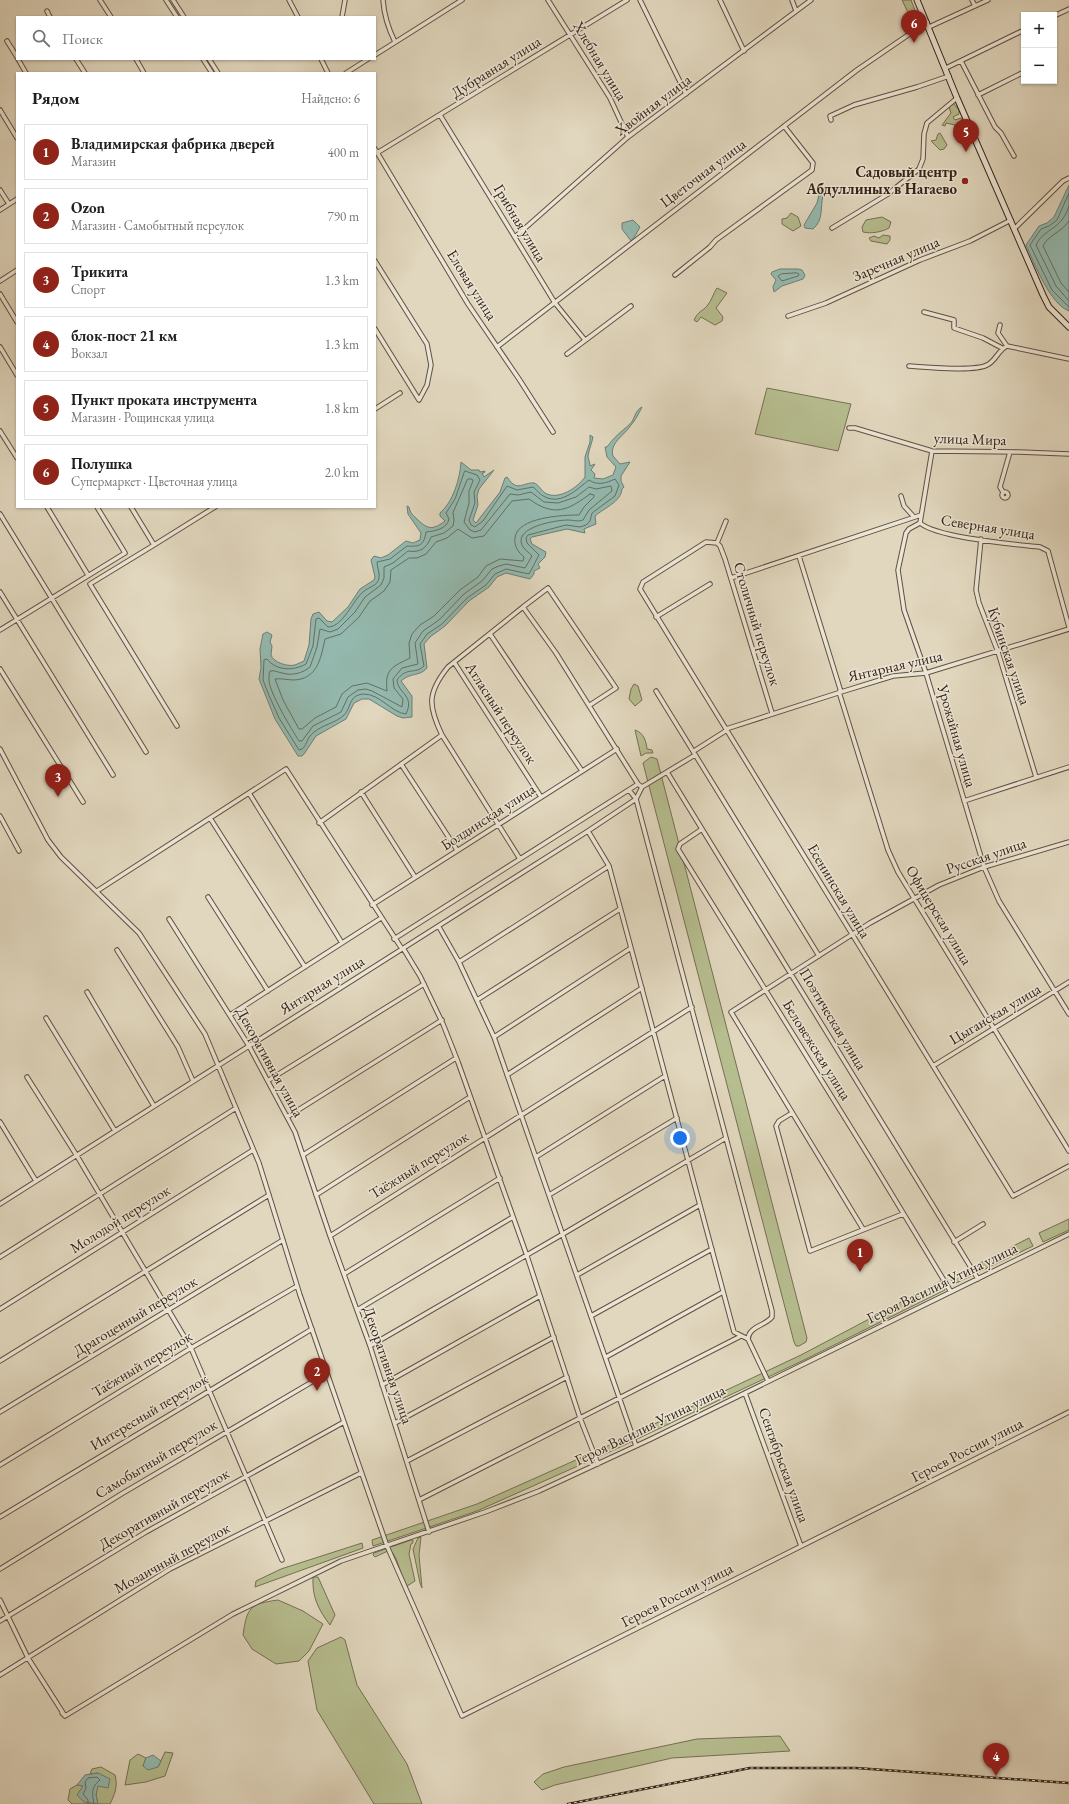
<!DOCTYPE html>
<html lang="ru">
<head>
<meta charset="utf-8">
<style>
  body { margin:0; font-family:"EB Garamond",serif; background:#f2f2f2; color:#202124 }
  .controls { position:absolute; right:12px; top:12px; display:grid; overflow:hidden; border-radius:0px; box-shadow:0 1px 3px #0004 }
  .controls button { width:36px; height:36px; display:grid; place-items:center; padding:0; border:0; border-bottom:1px solid #e0e0e0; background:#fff; color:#202124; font:20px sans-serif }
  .you { position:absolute; left:680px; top:1138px; width:14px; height:14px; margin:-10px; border:3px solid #fff; border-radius:50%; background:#1a73e8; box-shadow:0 0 0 6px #1a73e833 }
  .badge { display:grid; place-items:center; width:26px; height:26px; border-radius:50%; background:#8f2418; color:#fff; font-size:13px; font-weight:700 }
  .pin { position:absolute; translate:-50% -33px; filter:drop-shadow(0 1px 2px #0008) }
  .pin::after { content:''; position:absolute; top:21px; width:14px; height:12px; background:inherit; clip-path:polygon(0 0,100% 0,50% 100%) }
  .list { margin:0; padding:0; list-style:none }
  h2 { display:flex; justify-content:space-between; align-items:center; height:52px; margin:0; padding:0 16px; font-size:17px }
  h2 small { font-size:13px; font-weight:400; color:#757577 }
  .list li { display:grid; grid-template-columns:26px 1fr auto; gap:12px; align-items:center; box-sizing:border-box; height:56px; margin:0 8px 8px; padding:0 8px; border:1px solid #e0e0e0; border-radius:0px }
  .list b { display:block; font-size:15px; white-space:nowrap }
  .list p { margin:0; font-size:13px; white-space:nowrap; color:#757577 }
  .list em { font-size:13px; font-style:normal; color:#757577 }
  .icon { flex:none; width:22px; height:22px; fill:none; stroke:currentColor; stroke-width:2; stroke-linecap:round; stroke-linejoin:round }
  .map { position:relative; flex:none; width:1069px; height:1804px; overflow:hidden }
  .search { position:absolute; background:#fff; box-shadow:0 1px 3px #0004; left:16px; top:16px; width:360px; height:44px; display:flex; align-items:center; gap:10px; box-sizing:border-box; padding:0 14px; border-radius:0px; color:#757577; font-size:15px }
  .panel { position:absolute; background:#fff; box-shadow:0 1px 3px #0004; left:16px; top:72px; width:360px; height:436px; border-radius:0px }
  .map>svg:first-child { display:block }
  .green { fill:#b6bd8f; stroke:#757053 }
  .water { fill:#94bab0; stroke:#6e7e73 }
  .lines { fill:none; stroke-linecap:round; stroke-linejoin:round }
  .shore { stroke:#646f64; stroke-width:1 }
  .street-casing { stroke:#5f5141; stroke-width:5.5 }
  .secondary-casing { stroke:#342417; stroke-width:7 }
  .street { stroke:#ece5d5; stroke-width:3.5 }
  .secondary { stroke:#ece5d5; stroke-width:5 }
  .rail-casing { stroke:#342417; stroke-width:2.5 }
  .rail { stroke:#ece5d5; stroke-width:1; stroke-dasharray:3; stroke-linecap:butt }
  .poi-dot { fill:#8f2418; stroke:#ece5d5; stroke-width:1.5 }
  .labels { text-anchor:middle; stroke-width:3; stroke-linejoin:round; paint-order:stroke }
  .street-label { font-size:15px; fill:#342417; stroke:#ece5d5 }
  .poi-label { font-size:15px; font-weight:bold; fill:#342417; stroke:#ece5d5; text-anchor:end }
</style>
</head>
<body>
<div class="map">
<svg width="1069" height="1804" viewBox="0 0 1069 1804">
  <rect width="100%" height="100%" fill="#e1d7be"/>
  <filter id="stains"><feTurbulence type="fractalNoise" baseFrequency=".005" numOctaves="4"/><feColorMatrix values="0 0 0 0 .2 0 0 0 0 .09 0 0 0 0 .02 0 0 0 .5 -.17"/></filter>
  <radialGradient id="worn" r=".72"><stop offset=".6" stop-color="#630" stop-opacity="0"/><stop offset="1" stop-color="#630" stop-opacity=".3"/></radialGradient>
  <path class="green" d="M902 0H911L918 18 913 23Z
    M953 103 959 110V114L953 117 955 120 961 118 969 139 963 141 954 130 955 125 946 123 945 126 942 125 951 113 949 107Z
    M940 133 947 145 944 149 940 150 931 141 936 140 938 134Z
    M791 213 798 217 801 226 793 231 782 224V219L787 218Z
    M882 217 891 222 889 228C882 232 871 234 863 232L862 227 866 220Z
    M883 235 890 236V240L887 244 871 241 869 238 874 236 879 238Z
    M717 288 727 293 716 308 723 317 722 321 715 325 701 317 697 322 694 320C699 310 702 312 707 306 712 300 713 294 717 288Z
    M767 388 851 404 838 451 755 434Z
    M634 684 638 686 642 700 635 706 629 699 631 689Z
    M635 730C644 733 646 741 647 749L652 750 653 753H646L641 756Z
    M651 757 657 759 807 1338 806 1342 799 1346H796L794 1342 643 763Z
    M1069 1219V1230L1043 1242 1039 1233Z
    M1029 1238 1033 1246 979 1272 976 1265Z
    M967 1270 971 1276 954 1284 951 1279Z
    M941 1281 945 1290 804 1360 616 1449 477 1511 373 1546 372 1540 477 1504 614 1443 801 1355Z
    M421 1537 419 1555 422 1588 420 1583 413 1549 418 1538Z
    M411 1540H413V1543L411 1544 409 1554 415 1581 407 1586C400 1576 398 1556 390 1550L375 1557 373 1555 374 1553Z
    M362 1543 363 1548 255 1587 256 1581 281 1569Z
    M313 1577H318L335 1615 330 1625C318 1609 312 1597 313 1577Z
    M278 1600 303 1611 323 1624 309 1651 299 1661 276 1664 252 1649 243 1635C247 1607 250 1604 278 1600Z
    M341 1637 345 1640 357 1685 407 1764 422 1804H374L317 1710 308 1661 317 1648Z
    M780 1736 790 1751 672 1758 555 1785 542 1790 534 1782 543 1774 564 1767 697 1739Z
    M165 1752 173 1753 165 1776 146 1782 125 1785 130 1760 138 1754 146 1758 143 1766 158 1767Z
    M101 1767 115 1775C118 1786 115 1794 110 1804H72L68 1800 70 1789 77 1785 83 1786 98 1804 96 1795 98 1773 90 1774 92 1769Z"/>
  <path class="water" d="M1069 185V311C1050 304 1034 263 1026 245L1039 226 1047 223 1054 217Z
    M826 190H829L823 196C820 207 824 220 813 229L805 228 804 225 817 203 819 195Z
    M633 220 640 227 635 236 631 241 622 229V223Z
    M780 269H798L802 270 805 275 803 279 782 286 774 292 773 287 776 280 771 274 772 272Z
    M642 407C640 411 635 421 631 425 625 435 609 443 613 456L620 464 630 462 621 476V481L624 487 622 489C621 502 604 508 595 516L596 524 584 529 585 533 567 529 532 537 530 539 532 544 546 552 545 557 538 564 540 568 534 571V574L530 579 506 573 497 577 489 587 469 601 445 626 430 637 424 644 427 668C419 677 411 672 401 681L412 696V717L403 718 397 716 369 699H362L354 703 346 719 316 736 304 754 302 756H298L275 719 259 679 261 668 260 649 263 634 267 632 272 635 270 642 272 646 271 655C273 662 287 667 295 665 298 664 301 662 304 661L309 645 311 619 313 614 319 612 327 621 332 622 348 607 360 589 374 580 375 577 371 560 374 556 381 558 388 555 406 541 413 543 420 540 421 533 408 514 407 506 409 507C410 512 412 515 416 518 427 529 432 531 445 521L440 516V513C453 502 460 479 461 462L471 470H479L480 472 485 471 484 473H482L484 477 494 470 479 489 477 496 478 505 473 520 476 523 500 492 505 478 507 477C509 479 510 482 513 484 519 489 527 482 534 483 538 484 541 490 545 493 559 501 578 487 585 477V457L590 442V435L593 437C592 443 589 449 588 456 588 459 590 462 590 466L595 464 591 470 595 474 594 478 603 479 613 475 616 467 607 457 605 447H607C614 437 621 432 630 424 635 419 635 410 642 407Z
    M153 1755 161 1761 158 1767 148 1770 143 1766 146 1758Z
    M98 1773 110 1779 108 1788 98 1786 96 1795 98 1804 84 1802 77 1795 83 1786 77 1785 85 1775Z"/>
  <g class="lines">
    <path class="shore" d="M1069 193 1057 220 1049 226 1041 229 1030 245 1052 290 1069 307
      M1069 206C1061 231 1045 227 1036 245L1056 286 1069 301
      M1069 221C1061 233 1048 235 1043 246L1061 283 1069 292
      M797 273 799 274 798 276 782 281 778 276 781 274Z
      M465 471 477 475 480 480 474 492 475 503 469 520 471 525 475 527 483 521 507 486 517 490 533 487C537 490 540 495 545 497 562 505 577 489 589 480 598 486 606 483 615 479L619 485 615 496 592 513 590 521 586 525 580 527 566 525 528 535 526 538 527 543 539 555 529 574 506 569 495 574 486 585 467 598 442 624 427 634 420 644 424 666C415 675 407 666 397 680 398 694 415 695 406 714 392 713 380 694 364 694 348 695 352 707 344 715 335 724 319 725 310 736 306 741 306 749 299 750L279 718 268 693 263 680 264 660 267 659C276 671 294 671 306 664L313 646 316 619 319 618 328 627C343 627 353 600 363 592 368 587 378 586 379 578 380 573 377 567 377 562L390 559 407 546C420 547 424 545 426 532 435 531 447 529 449 519L446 513 455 499Z
      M468 479H472L473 481 469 491V503L464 522 470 530 475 532 481 530 510 494 518 495 531 492 544 502 558 503 576 497 589 487 596 489 611 486 612 491 589 510 583 520C578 522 573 520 568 520 556 520 514 527 522 545 524 550 529 552 532 556L525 568 506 564 499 566 492 569 482 581 464 594 439 620 423 631 415 643 418 664 402 668 393 679 394 688 403 699 402 707 372 691 366 689 358 690 348 697 341 712 313 726 302 741H299C292 730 269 692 269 680 269 677 269 673 270 671 274 670 277 672 282 673 292 676 303 673 310 667L317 647 320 629 330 632 338 629 355 612 365 597 381 585 384 578V567L393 563 408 551C420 553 427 548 431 537L444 533 453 526 454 520 453 513Z
      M590 494 594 495V497L584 507 579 515C563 515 517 517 515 538 514 546 518 552 524 557L523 561 500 559 486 566 478 577 460 590 434 616 420 625 412 634 409 643 410 658C401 663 389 666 387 678 386 683 387 687 387 691L367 683 352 686 342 694 336 707 315 718 302 729H299L283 700 275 679C280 678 288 680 294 680 318 679 321 657 325 639L341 634 359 617 370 601 384 591 390 582 391 570 409 558H417L426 554 436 542 447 538 458 529 472 538 484 536 512 501 529 499C554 517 567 511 590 494Z
      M88 1804V1800L83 1794 86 1788 85 1782 88 1778 97 1777 100 1780C91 1787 92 1793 94 1804"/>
    <defs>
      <path id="street" d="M100 0 111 17
        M166 0 177 17
        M173 0 184 17
        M289 0 298 17
        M383 0C384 15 388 28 395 42
        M548 0 610 98 628 137
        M640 0 686 94
        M720 0 744 51
        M792 0 796 11
        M972 0 975 6
        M47 11 50 17
        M1054 16 1069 9
        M342 17 345 0
        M929 27 988 0
        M7 41 17 57
        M375 55 462 0
        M18 59 26 73
        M76 59 85 73
        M136 59 144 73
        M203 59 212 73
        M209 59 218 73
        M321 59 328 73
        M961 61 995 127 1001 133 1014 156
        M946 68 1024 30
        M346 73 368 59
        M978 95 1024 72
        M0 110 17 138
        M440 115 555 303 585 340
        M831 120 830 116 854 105 917 87 949 76
        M375 149 468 304 519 379 553 432
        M377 153 627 0
        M0 190 9 204
        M0 210 17 199
        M832 228 888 194 919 169 923 159 924 134 927 123 957 98
        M1014 229 1063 181 1069 178
        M515 237 628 137 811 0
        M375 261 427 344 431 365 427 385 419 400 375 329
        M675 275 710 247 716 240 812 170 813 163 784 126
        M0 281 17 270
        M0 294 17 322
        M924 312 954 320V328L983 338 1002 348
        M788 316 826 303 920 260 970 241 1011 220
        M1000 325 998 333 1007 346
        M0 347 17 375
        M497 347 857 70 927 22
        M567 354 631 306
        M909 366C926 367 974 372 987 365 996 361 998 350 1007 346L1069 359
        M375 409 400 393
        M849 428H855L932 451 1019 452 1069 454
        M0 431 17 458
        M932 451 920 523 909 529 906 533 898 570 904 610 926 673 984 867 999 901 1069 1014
        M1002 495a3 3 0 1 1 6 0a3 3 0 1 1-6 0Z
        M1003 492 1000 487 1010 452
        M901 496 904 506 914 517
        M47 507 88 575
        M131 507 154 545 90 584 177 726
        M0 514 146 752
        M920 523C938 538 1014 544 1040 547L1048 551 1069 627
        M981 539 976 590 979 603 998 652 1036 777
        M717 543 706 542 643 582 640 589 1013 1196 1069 1166
        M717 543 720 546 725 559 772 713
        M717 543 726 521
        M154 545 215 507
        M799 556 841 692
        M731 578 921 515
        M0 592 113 775
        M523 607 548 588 616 688 590 705
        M656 617 710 584
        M0 630 125 553 97 507
        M490 634 582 771
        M454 662 541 797
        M0 669 83 802
        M656 691 819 956
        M839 692 888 850 898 872 1069 1151
        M726 729 841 692 893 676 926 673 1069 629
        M0 749 48 840 61 857 139 933 205 1034 259 1163 300 1295 387 1546 462 1716 1069 1412
        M694 751 727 730
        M401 764 457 850
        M667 772 978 1279
        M629 790 636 799 772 1311V1317C765 1326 749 1326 748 1339L768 1381
        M361 792 415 877
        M249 793 342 943
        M964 801 1069 767
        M0 816 19 851
        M210 818 305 967
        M319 823 442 735
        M702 829 680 844 678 849 871 1160 951 1292
        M588 831 609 866 734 1332 748 1339
        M520 859 442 735C428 706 427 693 448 667L523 607 556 653 638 784 642 787
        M97 891 286 769 402 949
        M208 897 268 991
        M372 905 617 749
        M169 919 249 1046 295 1132 330 1236 370 1346 429 1532
        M439 927 459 962 494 1037 636 1446
        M394 939 638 784
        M403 948 420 976 443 1024 458 1062 527 1256 580 1418 598 1464
        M117 950 178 1047 193 1081
        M459 962 609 866
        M87 992 154 1106
        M477 1000 620 909
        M230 1015 381 918
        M46 1018 115 1131
        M494 1037 631 948
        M933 1066 1069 982
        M507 1075 642 988
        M27 1077 77 1156 191 1348 282 1560
        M269 1080 424 984
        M792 1113 779 1121 776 1126 810 1251 903 1214
        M287 1117 442 1020
        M0 1122 36 1181
        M303 1155 456 1058
        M536 1157 665 1076
        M316 1195 470 1097
        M549 1195 677 1118
        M0 1204 588 831 636 799 642 787 695 755
        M863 1229 731 1012 870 923 939 885 984 867 1069 842
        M330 1236 692 1007
        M954 1242 983 1224
        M0 1257 236 1108
        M344 1274 500 1178
        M577 1275 700 1205
        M0 1309 253 1150
        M357 1310 513 1217
        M591 1316 712 1249
        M370 1346 563 1234 726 1138
        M606 1357 723 1292
        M0 1361 269 1195
        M382 1385 540 1296
        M745 1393 801 1546
        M0 1412 283 1240
        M395 1423 554 1337
        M407 1461 567 1377
        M0 1465 191 1348 297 1286
        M419 1500 741 1336
        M0 1517 312 1329
        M0 1569 123 1493 327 1373
        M0 1600 28 1658 65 1716 62 1713
        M0 1621 146 1532 344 1422
        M0 1675 170 1569 361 1473
        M65 1716 233 1614 341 1561 485 1512 539 1491 651 1439 1069 1234"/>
      <path id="secondary" d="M917 0 957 98 1043 295 1049 307 1069 327"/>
    </defs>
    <use href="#street" class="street-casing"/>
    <use href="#secondary" class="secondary-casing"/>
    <use href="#street" class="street"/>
    <use href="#secondary" class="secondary"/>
    <defs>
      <path id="rail" d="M568 1804 750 1768H856L1069 1783"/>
    </defs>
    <use href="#rail" class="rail-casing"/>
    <use href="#rail" class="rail"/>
  </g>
  <circle class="poi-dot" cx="965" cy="181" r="4"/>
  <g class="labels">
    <g class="street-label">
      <text transform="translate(600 61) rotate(59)" y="5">Хлебная улица</text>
      <text transform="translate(496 67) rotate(-32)" y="5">Дубравная улица</text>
      <text transform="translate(653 105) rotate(-37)" y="5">Хвойная улица</text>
      <text transform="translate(703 173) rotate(-37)" y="5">Цветочная улица</text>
      <text transform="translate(520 223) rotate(59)" y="5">Грибная улица</text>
      <text transform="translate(896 259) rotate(-23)" y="5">Заречная улица</text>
      <text transform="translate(472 285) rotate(58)" y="5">Еловая улица</text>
      <text transform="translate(970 439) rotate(2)" y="5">улица Мира</text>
      <text transform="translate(988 527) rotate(9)" y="5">Северная улица</text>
      <text transform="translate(757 624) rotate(73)" y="5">Столичный переулок</text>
      <text transform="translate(1009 656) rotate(71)" y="5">Кубинская улица</text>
      <text transform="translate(895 666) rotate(-13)" y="5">Янтарная улица</text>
      <text transform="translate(501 713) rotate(57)" y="5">Атласный переулок</text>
      <text transform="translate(957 736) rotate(74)" y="5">Урожайная улица</text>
      <text transform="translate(488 817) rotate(-33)" y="5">Болдинская улица</text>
      <text transform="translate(986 856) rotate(-19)" y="5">Русская улица</text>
      <text transform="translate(839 891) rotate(59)" y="5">Есенинская улица</text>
      <text transform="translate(939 915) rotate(59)" y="5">Офицерская улица</text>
      <text transform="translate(322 985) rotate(-32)" y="5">Янтарная улица</text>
      <text transform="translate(995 1014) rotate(-31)" y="5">Цыганская улица</text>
      <text transform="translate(833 1019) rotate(59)" y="5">Поэтическая улица</text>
      <text transform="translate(817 1050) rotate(58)" y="5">Беловежская улица</text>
      <text transform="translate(270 1062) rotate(61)" y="5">Декоративная улица</text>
      <text transform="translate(419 1165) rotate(-32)" y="5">Таёжный переулок</text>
      <text transform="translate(120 1219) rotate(-32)" y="5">Молодой переулок</text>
      <text transform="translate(942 1283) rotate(-26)" y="5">Героя Василия Утина улица</text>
      <text transform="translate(135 1316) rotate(-31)" y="5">Драгоценный переулок</text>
      <text transform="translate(142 1364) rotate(-31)" y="5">Таёжный переулок</text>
      <text transform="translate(388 1365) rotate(71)" y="5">Декоративная улица</text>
      <text transform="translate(149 1412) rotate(-31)" y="5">Интересный переулок</text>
      <text transform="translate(650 1425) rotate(-26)" y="5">Героя Василия Утина улица</text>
      <text transform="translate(967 1450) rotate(-27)" y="5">Героев России улица</text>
      <text transform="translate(156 1459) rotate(-31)" y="5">Самобытный переулок</text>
      <text transform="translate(784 1465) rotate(70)" y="5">Сентябрьская улица</text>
      <text transform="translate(164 1509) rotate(-30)" y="5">Декоративный переулок</text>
      <text transform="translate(172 1558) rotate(-29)" y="5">Мозаичный переулок</text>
      <text transform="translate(677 1595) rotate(-27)" y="5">Героев России улица</text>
    </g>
    <g class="poi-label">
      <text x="957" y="177">Садовый центр<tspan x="957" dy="17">Абдуллиных в Нагаево</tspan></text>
    </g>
  </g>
  <rect width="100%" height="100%" filter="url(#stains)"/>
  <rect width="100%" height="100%" fill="url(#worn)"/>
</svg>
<div class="controls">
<button>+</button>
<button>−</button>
</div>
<div class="you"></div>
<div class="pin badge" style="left:860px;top:1272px">1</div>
<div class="pin badge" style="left:317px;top:1391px">2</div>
<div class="pin badge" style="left:58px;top:797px">3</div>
<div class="pin badge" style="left:996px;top:1776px">4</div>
<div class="pin badge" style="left:966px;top:152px">5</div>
<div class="pin badge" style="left:914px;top:43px">6</div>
<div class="search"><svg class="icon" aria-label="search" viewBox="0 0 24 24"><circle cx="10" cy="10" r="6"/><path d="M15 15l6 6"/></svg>Поиск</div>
<section class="panel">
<h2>Рядом<small>Найдено: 6</small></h2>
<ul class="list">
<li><span class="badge">1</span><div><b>Владимирская фабрика дверей</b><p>Магазин</p></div><em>400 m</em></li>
<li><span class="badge">2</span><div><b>Ozon</b><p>Магазин · Самобытный переулок</p></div><em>790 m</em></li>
<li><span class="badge">3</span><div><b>Трикита</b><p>Спорт</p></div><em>1.3 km</em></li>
<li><span class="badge">4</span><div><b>блок-пост 21 км</b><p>Вокзал</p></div><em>1.3 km</em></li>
<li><span class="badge">5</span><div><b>Пункт проката инструмента</b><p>Магазин · Рощинская улица</p></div><em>1.8 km</em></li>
<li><span class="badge">6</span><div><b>Полушка</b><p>Супермаркет · Цветочная улица</p></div><em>2.0 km</em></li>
</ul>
</section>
</div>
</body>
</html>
